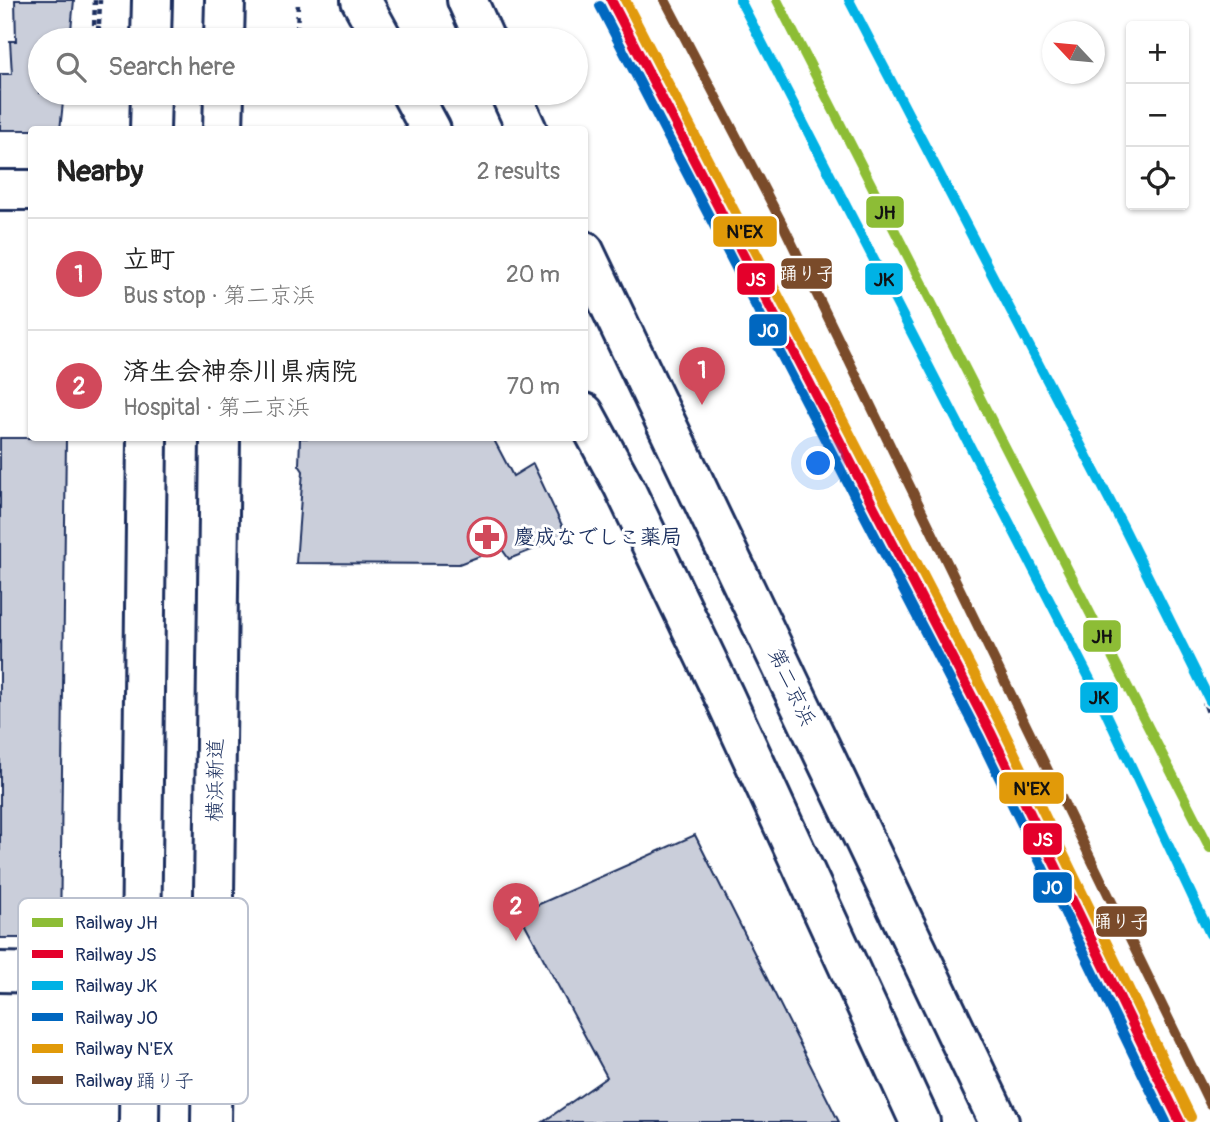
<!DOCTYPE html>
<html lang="en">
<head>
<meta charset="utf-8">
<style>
  body { margin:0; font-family:Pangolin,"Klee One",sans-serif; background:#f2f2f2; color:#222 }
  .controls { position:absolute; right:21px; top:21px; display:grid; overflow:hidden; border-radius:7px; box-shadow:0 2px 5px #0004 }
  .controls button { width:63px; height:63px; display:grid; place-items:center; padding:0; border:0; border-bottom:2px solid #e0e0e0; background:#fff; color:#222; font:35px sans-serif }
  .compass { position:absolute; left:1042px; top:21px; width:63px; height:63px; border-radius:50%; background:#fff; box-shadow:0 2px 5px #0004; rotate:296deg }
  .you { position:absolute; left:819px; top:464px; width:24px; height:24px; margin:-18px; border:5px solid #fff; border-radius:50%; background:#1a73e8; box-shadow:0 0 0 10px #1a73e833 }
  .badge { display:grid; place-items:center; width:46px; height:46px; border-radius:50%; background:#d1495b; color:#fff; font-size:23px; font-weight:700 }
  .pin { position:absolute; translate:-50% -58px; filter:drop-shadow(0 2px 4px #0008) }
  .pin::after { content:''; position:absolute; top:37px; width:24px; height:21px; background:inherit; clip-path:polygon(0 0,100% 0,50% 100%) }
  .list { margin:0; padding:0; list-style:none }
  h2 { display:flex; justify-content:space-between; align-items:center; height:91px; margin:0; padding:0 28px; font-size:30px }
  h2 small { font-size:23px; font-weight:400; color:#767676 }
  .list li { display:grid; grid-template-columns:46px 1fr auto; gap:21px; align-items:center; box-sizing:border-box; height:112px; padding:0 28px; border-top:2px solid #e0e0e0 }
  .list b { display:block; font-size:26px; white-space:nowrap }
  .list p { margin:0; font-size:23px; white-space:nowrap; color:#767676 }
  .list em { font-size:23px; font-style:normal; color:#767676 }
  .icon { flex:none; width:38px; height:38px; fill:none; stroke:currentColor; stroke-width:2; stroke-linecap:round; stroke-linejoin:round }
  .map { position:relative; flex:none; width:1210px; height:1122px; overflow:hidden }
  .search { position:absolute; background:#fff; box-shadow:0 2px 5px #0004; left:28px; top:28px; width:560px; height:77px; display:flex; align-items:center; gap:18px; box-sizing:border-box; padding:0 24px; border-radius:38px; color:#767676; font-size:26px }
  .panel { position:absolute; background:#fff; box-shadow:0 2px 5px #0004; left:28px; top:126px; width:560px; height:315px; border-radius:7px }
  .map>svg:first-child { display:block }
  .building { fill:#caceda; stroke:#1b2f5e; stroke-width:2 }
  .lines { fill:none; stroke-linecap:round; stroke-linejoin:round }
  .minor-casing { stroke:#1b2f5e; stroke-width:44 }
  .tertiary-casing { stroke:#1b2f5e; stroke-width:44 }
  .trunk-casing { stroke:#1b2f5e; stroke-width:44 }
  .path { stroke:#1b2f5e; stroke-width:4.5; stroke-dasharray:5 5; stroke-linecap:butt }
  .minor { stroke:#fff; stroke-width:38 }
  .tertiary { stroke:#fff; stroke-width:38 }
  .trunk { stroke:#fff; stroke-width:38 }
  .rail { stroke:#1b2f5e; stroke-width:5; stroke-dasharray:10 5; stroke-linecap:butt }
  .rail-1-casing { stroke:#fff; stroke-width:16 }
  .rail-2-casing { stroke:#fff; stroke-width:16 }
  .rail-3-casing { stroke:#fff; stroke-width:16 }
  .rail-4-casing { stroke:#fff; stroke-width:16 }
  .rail-5-casing { stroke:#fff; stroke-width:16 }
  .rail-6-casing { stroke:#fff; stroke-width:16 }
  .rail-1 { stroke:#8dbd36; stroke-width:10 }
  .rail-2 { stroke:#e4002b; stroke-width:10 }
  .rail-3 { stroke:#00b2e5; stroke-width:10 }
  .rail-4 { stroke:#0067c0; stroke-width:10 }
  .rail-5 { stroke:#e19a09; stroke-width:10 }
  .rail-6 { stroke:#7a4b2a; stroke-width:10 }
  .labels { text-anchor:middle; stroke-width:6; stroke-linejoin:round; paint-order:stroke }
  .poi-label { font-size:21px; font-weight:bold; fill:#1b2f5e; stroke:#fff; text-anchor:start }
  .street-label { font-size:21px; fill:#1b2f5e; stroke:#fff }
  .key { fill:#fff; stroke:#bbc1cf; stroke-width:2 }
  .key-label { font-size:19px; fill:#1b2f5e }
  .line-badge { stroke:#fff; stroke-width:2.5 }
  .badge-label { font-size:19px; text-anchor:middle; font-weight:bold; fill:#fff }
  .pale-badge-label { font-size:19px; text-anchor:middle; font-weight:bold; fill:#111 }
</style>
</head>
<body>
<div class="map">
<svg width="1210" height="1122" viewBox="0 0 1210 1122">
  <rect width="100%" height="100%" fill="#fff"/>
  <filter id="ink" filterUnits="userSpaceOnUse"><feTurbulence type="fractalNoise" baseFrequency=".0143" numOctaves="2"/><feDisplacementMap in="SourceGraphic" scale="14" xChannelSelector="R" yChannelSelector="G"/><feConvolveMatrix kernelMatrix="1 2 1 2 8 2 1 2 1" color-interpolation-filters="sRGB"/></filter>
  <g filter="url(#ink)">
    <path class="building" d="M15 0H74L70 40H40V93H64L60 130H0V74H12L10 41H16Z
      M0 438H66L60 938H0Z
      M300 438H493L513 476 533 464 567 536 509 559 501 548 459 564 296 563 303 471 299 465Z
      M695 835 839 1122H543L607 1077 519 913Z"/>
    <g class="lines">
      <defs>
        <path id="minor" d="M0 972 141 975"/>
        <path id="tertiary" d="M0 190H32"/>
        <path id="trunk" d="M361 0 383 40
          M467 0 485 40
          M151 40 152 0
          M224 40 225 0
          M411 93 431 130
          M510 93 527 130
          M150 130 151 93
          M223 130 224 93
          M584 251 999 1122
          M584 413 623 485 724 696 920 1122
          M139 1122 147 438
          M211 1122 220 438"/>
      </defs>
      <use href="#minor" class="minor-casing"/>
      <use href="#tertiary" class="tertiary-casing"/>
      <use href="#trunk" class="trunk-casing"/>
      <path class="path" d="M95 0 94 28H99V40
        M99 24 100 0
        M297 40 298 0"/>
      <use href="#minor" class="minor"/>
      <use href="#tertiary" class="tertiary"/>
      <use href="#trunk" class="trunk"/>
      <path class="rail" d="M1188 660 1210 717"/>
      <defs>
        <path id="rail-1" d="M777 0 1210 848"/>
        <path id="rail-2" d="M611 0 990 731 1180 1122"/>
        <path id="rail-3" d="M740 0 1093 685 1210 934
          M849 0 1123 526 1210 701"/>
        <path id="rail-4" d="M600 6 979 736 1166 1122"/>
        <path id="rail-5" d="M625 0 1001 725 1191 1117"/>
        <path id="rail-6" d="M665 0 785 229 1210 1104"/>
      </defs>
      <use href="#rail-1" class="rail-1-casing"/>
      <use href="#rail-2" class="rail-2-casing"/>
      <use href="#rail-3" class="rail-3-casing"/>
      <use href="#rail-4" class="rail-4-casing"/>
      <use href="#rail-5" class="rail-5-casing"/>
      <use href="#rail-6" class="rail-6-casing"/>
      <use href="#rail-1" class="rail-1"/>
      <use href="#rail-2" class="rail-2"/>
      <use href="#rail-3" class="rail-3"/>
      <use href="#rail-4" class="rail-4"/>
      <use href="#rail-5" class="rail-5"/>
      <use href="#rail-6" class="rail-6"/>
    </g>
  </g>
  <defs>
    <symbol id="pharmacy-ring" viewBox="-11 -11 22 22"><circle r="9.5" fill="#fff" stroke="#d1495b" stroke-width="1.5"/><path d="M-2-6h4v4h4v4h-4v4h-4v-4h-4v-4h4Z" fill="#d1495b"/></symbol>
  </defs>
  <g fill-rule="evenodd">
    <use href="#pharmacy-ring" x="465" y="515" width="44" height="44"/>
  </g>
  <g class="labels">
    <g class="poi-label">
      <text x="514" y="544">慶成なでしこ薬局</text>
    </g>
    <g class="street-label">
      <text transform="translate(792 687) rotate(65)" y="7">第二京浜</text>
      <text transform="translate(215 780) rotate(-89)" y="7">横浜新道</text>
    </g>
  </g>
  <rect x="18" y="898" width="230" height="206" rx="10" class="key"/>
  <rect x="32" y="918" width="31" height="9" fill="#8dbd36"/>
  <rect x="32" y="950" width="31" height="8" fill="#e4002b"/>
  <rect x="32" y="981" width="31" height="9" fill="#00b2e5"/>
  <rect x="32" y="1013" width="31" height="8" fill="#0067c0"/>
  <rect x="32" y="1044" width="31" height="9" fill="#e19a09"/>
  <rect x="32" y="1076" width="31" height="8" fill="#7a4b2a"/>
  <g class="key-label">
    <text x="75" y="929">Railway JH</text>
    <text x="75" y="961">Railway JS</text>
    <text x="75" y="992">Railway JK</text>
    <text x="75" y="1024">Railway JO</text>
    <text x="75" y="1055">Railway N'EX</text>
    <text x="75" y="1087">Railway 踊り子</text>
  </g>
  <g class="line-badge">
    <rect x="865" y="195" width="40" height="34" rx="7" fill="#8dbd36"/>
    <rect x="712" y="215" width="66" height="33" rx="7" fill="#e19a09"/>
    <rect x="780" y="257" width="53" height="33" rx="7" fill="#7a4b2a"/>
    <rect x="864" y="262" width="40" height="34" rx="7" fill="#00b2e5"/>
    <rect x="736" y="262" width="40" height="34" rx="7" fill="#e4002b"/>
    <rect x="748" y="313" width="40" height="34" rx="7" fill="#0067c0"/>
    <rect x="1082" y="619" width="40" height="34" rx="7" fill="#8dbd36"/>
    <rect x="1079" y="681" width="40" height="33" rx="7" fill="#00b2e5"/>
    <rect x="998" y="771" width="67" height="34" rx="7" fill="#e19a09"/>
    <rect x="1022" y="822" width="41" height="34" rx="7" fill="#e4002b"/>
    <rect x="1032" y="871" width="41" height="33" rx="7" fill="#0067c0"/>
    <rect x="1095" y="905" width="53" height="33" rx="7" fill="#7a4b2a"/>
  </g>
  <g class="badge-label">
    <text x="807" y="280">踊り子</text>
    <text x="756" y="286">JS</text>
    <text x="768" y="337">JO</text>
    <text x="1043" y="846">JS</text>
    <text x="1052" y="894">JO</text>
    <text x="1121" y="928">踊り子</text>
  </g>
  <g class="pale-badge-label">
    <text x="885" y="219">JH</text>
    <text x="745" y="238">N'EX</text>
    <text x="884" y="286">JK</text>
    <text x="1102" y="643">JH</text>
    <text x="1099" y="704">JK</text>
    <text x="1032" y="795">N'EX</text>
  </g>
</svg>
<div class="controls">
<button>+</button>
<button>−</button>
<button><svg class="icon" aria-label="locate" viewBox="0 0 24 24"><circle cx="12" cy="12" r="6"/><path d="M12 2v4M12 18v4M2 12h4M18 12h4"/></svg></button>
</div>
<svg class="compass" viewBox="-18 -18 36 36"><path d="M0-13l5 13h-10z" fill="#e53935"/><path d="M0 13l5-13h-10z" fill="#767676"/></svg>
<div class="you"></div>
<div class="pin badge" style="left:702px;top:405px">1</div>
<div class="pin badge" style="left:516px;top:941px">2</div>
<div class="search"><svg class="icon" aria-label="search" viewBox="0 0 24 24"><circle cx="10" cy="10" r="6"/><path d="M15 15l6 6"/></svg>Search here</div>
<section class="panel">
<h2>Nearby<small>2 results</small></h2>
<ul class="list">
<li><span class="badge">1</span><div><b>立町</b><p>Bus stop · 第二京浜</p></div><em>20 m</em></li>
<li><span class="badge">2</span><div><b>済生会神奈川県病院</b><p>Hospital · 第二京浜</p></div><em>70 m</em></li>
</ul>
</section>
</div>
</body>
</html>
